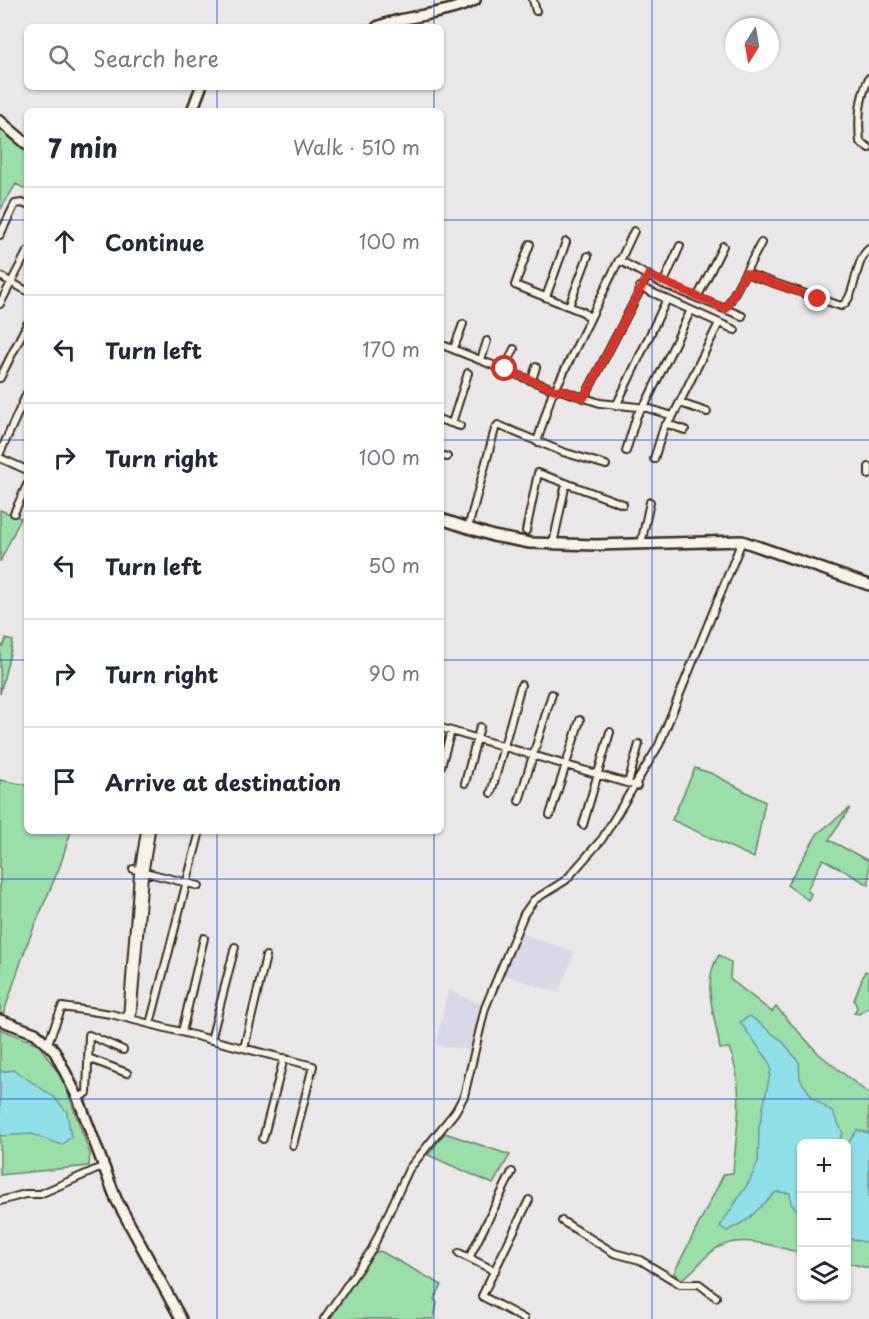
<!DOCTYPE html>
<html lang="en">
<head>
<meta charset="utf-8">
<style>
  body { margin:0; font-family:"Playpen Sans",sans-serif; background:#f6f6f7; color:#1f2937 }
  .controls { position:absolute; right:18px; bottom:18px; display:grid; overflow:hidden; border-radius:9px; box-shadow:0 2px 4px #0004 }
  .controls button { width:54px; height:54px; display:grid; place-items:center; padding:0; border:0; border-bottom:2px solid #e0e1e3; background:#fff; color:#1f2937; font:30px sans-serif }
  .compass { position:absolute; left:725px; top:18px; width:54px; height:54px; border-radius:50%; background:#fff; box-shadow:0 2px 4px #0004; rotate:191deg }
  .stop { position:absolute; width:18px; height:18px; margin:-14px; border:4px solid #d93025; border-radius:50%; background:#fff }
  .stop.end { background:#d93025; border-color:#fff; box-shadow:0 2px 6px #0008 }
  .list { margin:0; padding:0; list-style:none }
  h2 { display:flex; justify-content:space-between; align-items:center; height:78px; margin:0; padding:0 24px; font-size:26px }
  h2 small { font-size:20px; font-weight:400; color:#747a83 }
  .list li { display:grid; grid-template-columns:39px 1fr auto; gap:18px; align-items:center; box-sizing:border-box; height:108px; padding:0 24px; border-top:2px solid #e0e1e3 }
  .list b { display:block; font-size:22px; white-space:nowrap }
  .list em { font-size:20px; font-style:normal; color:#747a83 }
  .icon { flex:none; width:33px; height:33px; fill:none; stroke:currentColor; stroke-width:2; stroke-linecap:round; stroke-linejoin:round }
  .map { position:relative; flex:none; width:869px; height:1319px; overflow:hidden }
  .search { position:absolute; background:#fff; box-shadow:0 2px 4px #0004; left:24px; top:24px; width:420px; height:66px; display:flex; align-items:center; gap:15px; box-sizing:border-box; padding:0 21px; border-radius:9px; color:#747a83; font-size:22px }
  .panel { position:absolute; background:#fff; box-shadow:0 2px 4px #0004; left:24px; top:108px; width:420px; height:726px; border-radius:9px }
  .map>svg:first-child { display:block }
  .built { fill:#d8d8e7 }
  .green { fill:#9adeaa; stroke:#6a8464; stroke-width:1.5 }
  .water { fill:#8fdfe9; stroke:#6d9798; stroke-width:1.5 }
  .lines { fill:none; stroke-linecap:round; stroke-linejoin:round }
  .street-casing { stroke:#3b2a1e; stroke-width:10 }
  .secondary-casing { stroke:#3b2a1e; stroke-width:14 }
  .street { stroke:#f7f3e8; stroke-width:6 }
  .secondary { stroke:#f7f3e8; stroke-width:9 }
  .route { stroke:#d93025; stroke-width:8 }
  .grid { fill:none; stroke:#1d4ed8; stroke-width:1.5; stroke-opacity:0.55 }
</style>
</head>
<body>
<div class="map">
<svg width="869" height="1319" viewBox="0 0 869 1319">
  <rect width="100%" height="100%" fill="#e9e7e8"/>
  <filter id="ink" filterUnits="userSpaceOnUse"><feTurbulence type="fractalNoise" baseFrequency=".0167" numOctaves="2"/><feDisplacementMap in="SourceGraphic" scale="12" xChannelSelector="R" yChannelSelector="G"/><feConvolveMatrix kernelMatrix="1 2 1 2 8 2 1 2 1" color-interpolation-filters="sRGB"/></filter>
  <g filter="url(#ink)">
    <path class="built" d="M520 933 575 952 559 993 504 975Z
      M448 990 484 1005 471 1050 436 1045Z"/>
    <path class="green" d="M0 129 27 153V190L16 184 0 210Z
      M0 510 21 518 0 562Z
      M6 639 13 641 0 694V646H3Z
      M695 768 713 774 765 802 754 858 672 820Z
      M0 780 27 785V831H71L60 866 27 944 3 1015 0 1014Z
      M850 808 829 840 869 861V885L823 859 807 890 811 894 808 900 787 885 818 833Z
      M719 955 731 963 730 979 772 1012 776 1007 819 1054 869 1094V1268L847 1263 846 1144H802L801 1253C771 1246 734 1230 708 1255 698 1264 693 1273 680 1280L674 1273 724 1174 733 1173C736 1131 746 1088 729 1048L720 1049C716 1018 700 983 719 955Z
      M865 971 869 973V1007L859 1014 854 1013 857 1008 854 1000Z
      M0 1029 38 1044 63 1079 90 1154 89 1166 0 1175Z
      M445 1133 510 1155 493 1184 428 1155Z
      M380 1251 442 1285 434 1299 437 1303 434 1319H330L372 1254Z"/>
    <path class="water" d="M750 1016 782 1041 799 1062 800 1079 812 1097 833 1113 843 1133 838 1143 802 1144 801 1214 791 1204 790 1193 776 1192 747 1220 727 1231 720 1226 749 1182 758 1162 759 1128 771 1069 769 1061 740 1022Z
      M14 1070 54 1097 67 1112 71 1137 62 1145 32 1134 0 1136V1072Z
      M857 1130 869 1133V1243L847 1238V1145Z"/>
    <g class="lines">
      <defs>
        <path id="street" d="M533 0 536 11
          M869 78C859 99 858 119 860 142L869 148
          M0 235 15 204 22 203 27 205
          M530 244 515 285 583 312 590 318
          M620 261 634 231
          M745 273 841 306C856 300 854 260 869 249
          M0 276 27 291
          M663 284 680 246
          M640 287 735 330
          M546 297 566 242
          M697 298 723 246
          M0 304 27 252
          M569 306 588 256
          M726 309 761 243
          M445 346 555 390 619 260 663 284 742 316
          M454 348 463 324
          M481 360 487 341
          M505 369 514 349
          M0 378 27 324
          M532 380 536 367
          M584 398 648 275
          M680 403 707 412
          M616 406 667 299
          M441 420 460 426
          M452 423 468 373
          M667 424 685 430
          M537 442 552 394 557 389 600 403 647 408 673 416
          M626 451 637 415 646 403 691 310
          M0 453 27 393
          M441 455 447 457
          M0 458 27 470
          M654 459 664 427 673 416 719 323
          M869 467V475
          M14 513 27 485
          M468 528 495 429 498 425 563 452 606 465
          M526 531 538 473 623 504
          M553 544 566 483
          M641 544 650 502
          M441 728 637 786
          M441 766 451 731
          M465 783 480 727
          M628 783 639 744
          M491 793 521 685
          M519 801 552 694
          M550 815 580 720
          M583 825 610 732
          M133 869 199 886
          M127 1018 138 874 145 831
          M132 1019 144 875 151 831
          M150 1024 200 831
          M182 1032 204 938
          M211 1040 235 947
          M48 1043 62 1007 111 1014 313 1066 293 1145
          M244 1048 266 956
          M88 1058 127 1073
          M78 1098 87 1093 89 1035 123 1050
          M263 1139 284 1058
          M0 1201 25 1194H40L102 1167
          M562 1221 614 1253 640 1260 680 1284H699L716 1297
          M459 1253 495 1271
          M469 1258 512 1172
          M324 1319 372 1249 409 1169 455 1112 464 1096 485 1008 524 914 534 900 566 880 602 839 659 745 742 541
          M524 1319 482 1296 529 1200"/>
        <path id="secondary" d="M377 27C409 14 444 16 475 0
          M192 111 201 87
          M0 121 27 144
          M441 519 493 536 530 543 596 545 742 541 869 585
          M0 1020 35 1033 54 1050 78 1098 116 1199 181 1319"/>
      </defs>
      <use href="#street" class="street-casing"/>
      <use href="#secondary" class="secondary-casing"/>
      <use href="#street" class="street"/>
      <use href="#secondary" class="secondary"/>
    </g>
  </g>
  <g class="lines" filter="url(#ink)">
    <path class="route" d="M505 369 555 390H562L584 398 648 275 726 309 745 273 818 299"/>
  </g>
  <path class="grid" d="M217 0V27M434 0V27M652 0V1319M217 87V111M434 87V111M0 220H27M441 220H869M0 440H27M441 440H869M0 660H27M441 660H869M217 831V1319M434 831V1319M0 879H869M0 1099H869"/>
</svg>
<div class="controls">
<button>+</button>
<button>−</button>
<button><svg class="icon" aria-label="layers" viewBox="0 0 24 24"><path d="M12 4l9 5-9 5-9-5zM3 14l9 5 9-5"/></svg></button>
</div>
<svg class="compass" viewBox="-18 -18 36 36"><path d="M0-13l5 13h-10z" fill="#e53935"/><path d="M0 13l5-13h-10z" fill="#747a83"/></svg>
<div class="stop" style="left:505px;top:369px"></div>
<div class="stop end" style="left:818px;top:299px"></div>
<div class="search"><svg class="icon" aria-label="search" viewBox="0 0 24 24"><circle cx="10" cy="10" r="6"/><path d="M15 15l6 6"/></svg>Search here</div>
<section class="panel">
<h2>7 min<small>Walk · 510 m</small></h2>
<ul class="list">
<li><svg class="icon" aria-label="ahead" viewBox="0 0 24 24"><path d="M12 20V5M6 11l6-6 6 6"/></svg><div><b>Continue</b></div><em>100 m</em></li>
<li><svg class="icon" aria-label="left" viewBox="0 0 24 24"><path d="M17 20v-9H6M10 6l-5 5 5 5"/></svg><div><b>Turn left</b></div><em>170 m</em></li>
<li><svg class="icon" aria-label="right" viewBox="0 0 24 24"><path d="M7 20v-9h11M14 6l5 5-5 5"/></svg><div><b>Turn right</b></div><em>100 m</em></li>
<li><svg class="icon" aria-label="left" viewBox="0 0 24 24"><path d="M17 20v-9H6M10 6l-5 5 5 5"/></svg><div><b>Turn left</b></div><em>50 m</em></li>
<li><svg class="icon" aria-label="right" viewBox="0 0 24 24"><path d="M7 20v-9h11M14 6l5 5-5 5"/></svg><div><b>Turn right</b></div><em>90 m</em></li>
<li><svg class="icon" aria-label="arrive" viewBox="0 0 24 24"><path d="M6 21V4h12l-3 4 3 4H6"/></svg><div><b>Arrive at destination</b></div></li>
</ul>
</section>
</div>
</body>
</html>
